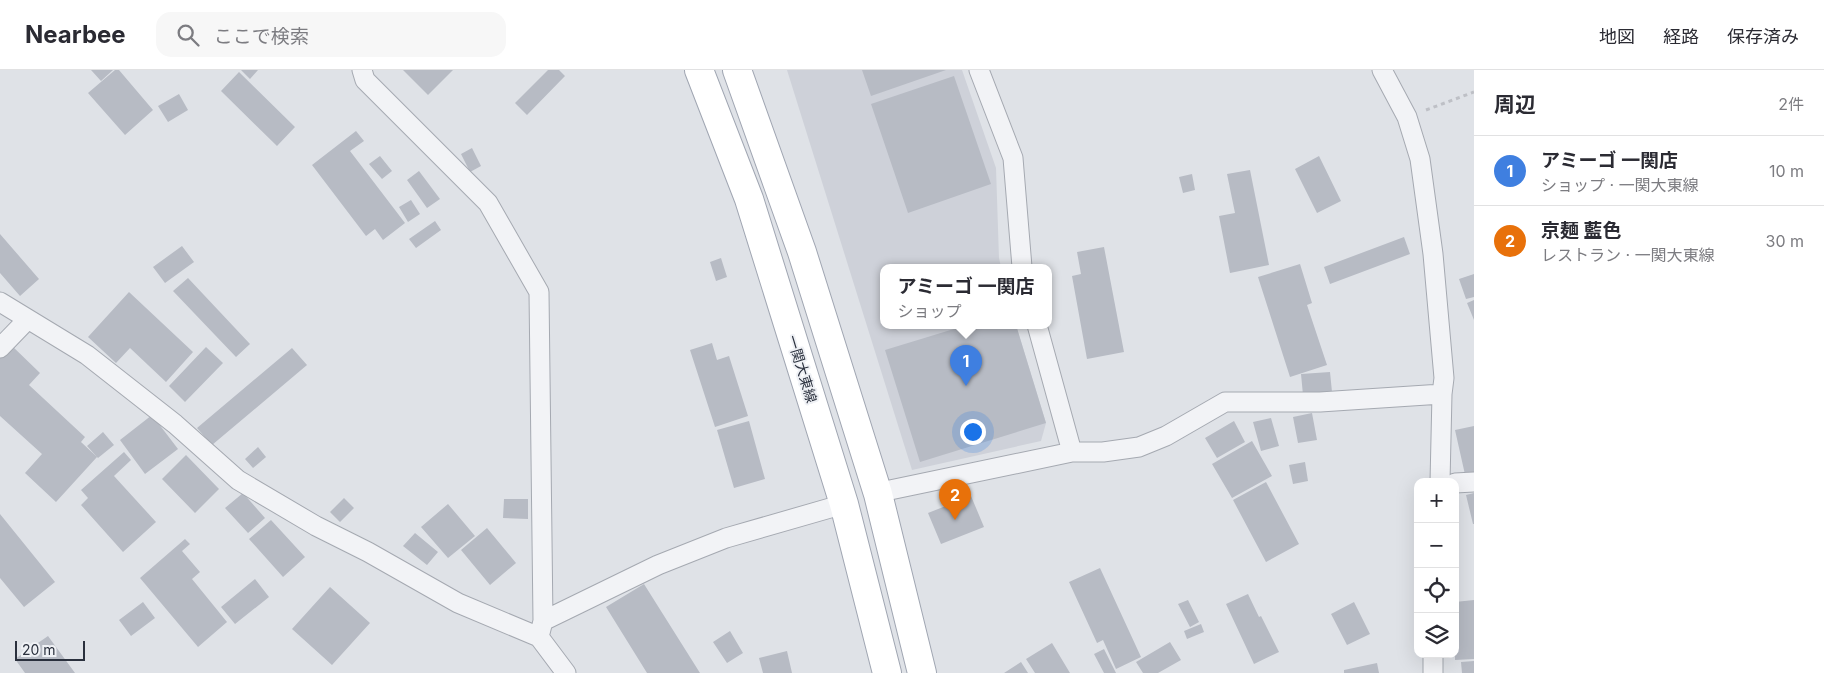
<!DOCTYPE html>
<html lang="ja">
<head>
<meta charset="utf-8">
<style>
  body { margin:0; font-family:Inter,"Noto Sans JP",sans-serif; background:#f7f7f7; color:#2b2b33 }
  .controls { position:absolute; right:15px; bottom:15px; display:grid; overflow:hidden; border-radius:10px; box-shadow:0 5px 20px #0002 }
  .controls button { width:45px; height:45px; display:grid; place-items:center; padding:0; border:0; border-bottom:1px solid #e1e1e2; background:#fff; color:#2b2b33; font:25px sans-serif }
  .scale { position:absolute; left:15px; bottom:12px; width:70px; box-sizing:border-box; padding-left:5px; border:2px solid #2a303d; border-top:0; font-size:14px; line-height:18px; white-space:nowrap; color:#2a303d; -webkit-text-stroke:4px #eff1f5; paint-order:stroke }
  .you { position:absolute; left:972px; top:361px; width:18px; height:18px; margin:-12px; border:4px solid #fff; border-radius:50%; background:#1a73e8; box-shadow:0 0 0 8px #1a73e833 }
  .badge { display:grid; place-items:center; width:32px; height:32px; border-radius:50%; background:#111827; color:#fff; font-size:16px; font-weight:700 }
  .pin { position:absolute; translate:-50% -41px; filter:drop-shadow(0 1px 2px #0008) }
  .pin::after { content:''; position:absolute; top:26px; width:18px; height:15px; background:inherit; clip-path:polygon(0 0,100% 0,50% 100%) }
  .popup { position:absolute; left:880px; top:194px; width:172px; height:65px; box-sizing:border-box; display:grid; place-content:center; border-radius:10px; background:#fff; filter:drop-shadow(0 1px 4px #0005); font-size:16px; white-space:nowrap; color:#7c7c81 }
  .popup b { font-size:19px; color:#2b2b33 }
  .popup::after { content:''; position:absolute; left:50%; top:100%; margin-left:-10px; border:10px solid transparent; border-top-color:#fff }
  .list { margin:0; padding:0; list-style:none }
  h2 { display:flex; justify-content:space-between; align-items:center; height:65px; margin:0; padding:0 20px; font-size:21px }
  h2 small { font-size:16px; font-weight:400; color:#7c7c81 }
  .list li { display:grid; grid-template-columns:32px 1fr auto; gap:15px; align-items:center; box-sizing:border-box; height:70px; padding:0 20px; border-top:1px solid #e1e1e2 }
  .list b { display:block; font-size:19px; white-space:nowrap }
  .list p { margin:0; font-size:16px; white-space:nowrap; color:#7c7c81 }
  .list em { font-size:16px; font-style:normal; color:#7c7c81 }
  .icon { flex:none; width:28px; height:28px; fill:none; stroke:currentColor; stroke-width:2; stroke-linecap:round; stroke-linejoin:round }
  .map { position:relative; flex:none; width:1474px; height:603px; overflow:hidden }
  header { display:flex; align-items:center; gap:30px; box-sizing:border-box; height:70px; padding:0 25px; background:#fff; border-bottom:1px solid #e1e1e2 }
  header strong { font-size:24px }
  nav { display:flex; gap:28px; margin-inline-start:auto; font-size:18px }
  .search { width:350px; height:45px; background:#f7f7f7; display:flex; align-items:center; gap:12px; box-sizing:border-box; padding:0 18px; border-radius:15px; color:#7c7c81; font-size:19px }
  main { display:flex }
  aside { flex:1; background:#fff }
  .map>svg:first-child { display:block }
  .built { fill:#ced1d9 }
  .building { fill:#b7bbc4 }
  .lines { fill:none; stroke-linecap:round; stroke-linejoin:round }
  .minor-casing { stroke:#a5a9b1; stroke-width:21 }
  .primary-casing { stroke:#a0a6b2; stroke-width:30 }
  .path { stroke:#bec0c6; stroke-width:3; stroke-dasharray:4 4; stroke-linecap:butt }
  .minor { stroke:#f2f3f6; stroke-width:19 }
  .primary { stroke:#fff; stroke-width:28 }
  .labels { text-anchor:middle; stroke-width:4; stroke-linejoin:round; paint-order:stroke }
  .street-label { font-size:14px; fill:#2a303d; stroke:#eff1f5 }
</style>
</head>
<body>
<header>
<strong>Nearbee</strong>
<div class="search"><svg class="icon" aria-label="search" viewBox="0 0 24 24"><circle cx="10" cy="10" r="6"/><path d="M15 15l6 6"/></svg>ここで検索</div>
<nav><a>地図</a><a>経路</a><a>保存済み</a></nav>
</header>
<main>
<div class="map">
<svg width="1474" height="603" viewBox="0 0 1474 603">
  <rect width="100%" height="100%" fill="#dfe2e7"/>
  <path class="built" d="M787 0H962L996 98 999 188 1001 197H884V255H1016L1046 353 1041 371 912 400Z"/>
  <path class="building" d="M91 0H113L101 11Z
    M115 0H119L153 40 125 65 88 23Z
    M241 0H258L250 9Z
    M403 0H453L428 25Z
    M548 0H559L565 6 527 45 515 33Z
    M862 0H946L871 26Z
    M239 2 295 57 277 76 221 21Z
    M954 6 991 114 908 143 871 34Z
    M179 24 188 40 168 52 158 36Z
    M356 61 364 71 350 81 405 153 383 170 375 159 366 166 312 95Z
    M472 78 481 96 470 102 461 84Z
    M380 86 392 101 382 109 369 94Z
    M1319 86 1341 131 1317 143 1295 99Z
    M1250 100 1269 195 1230 203 1219 146 1235 143 1227 104Z
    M419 101 440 129 427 138 407 110Z
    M1192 104 1195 120 1183 123 1179 107Z
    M411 130 420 144 408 152 399 137Z
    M435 151 441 160 416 178 409 169Z
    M0 164 39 209 20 226 0 203Z
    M1404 167 1410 184 1330 214 1324 197Z
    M182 176 194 192 165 213 153 197Z
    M1104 177 1124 282 1087 289 1072 206 1081 204 1077 182Z
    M721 188 727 207 716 211 710 192Z
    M1300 194 1312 233 1307 235 1327 295 1290 307 1258 207Z
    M1474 204V227L1466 229 1459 209Z
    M188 208 250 274 236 287 173 221Z
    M129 222 193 282 166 312 130 278 116 293 88 267Z
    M1474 230V250L1467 233Z
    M967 255H1016L1046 353 920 392 885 280Z
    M712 273 717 290 729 286 748 346 715 357 690 280Z
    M10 274 40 303 29 315 85 367 81 372 97 387 87 376 103 362 114 375 98 388 97 387 56 432 25 403 42 384 0 346V285Z
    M206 277 223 293 185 332 169 316Z
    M292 278 307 295 212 375 197 358Z
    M1330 302 1332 322 1303 325 1301 304Z
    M1312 343 1317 370 1298 373 1293 347Z
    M152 345 178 379 145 404 120 370Z
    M1271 348 1279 376 1261 381 1253 352Z
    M749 351 765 409 734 418 717 360Z
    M1234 351 1245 372 1217 388 1205 368Z
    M1474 356V407L1466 409 1455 360Z
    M1252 371 1272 406 1232 428 1212 394Z
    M258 377 266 387 253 398 245 389Z
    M124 382 131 390 114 406 156 452 123 482 81 435 88 428 81 420Z
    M186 385 219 419 195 443 162 409Z
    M1305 392 1308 411 1293 414 1289 395Z
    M1266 412 1299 474 1266 492 1233 430Z
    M243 423 265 448 248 463 225 438Z
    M1474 423V454H1473L1466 425Z
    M971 426 984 457 941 474 928 443Z
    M344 428 354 438 340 452 330 442Z
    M504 429H528V449L503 448Z
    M448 434 475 466 448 488 421 457Z
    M0 444 55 512 24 537 0 508Z
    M271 450 305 487 283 507 249 469Z
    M487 458 516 493 490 515 461 480Z
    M415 463 438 482 427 495 403 476Z
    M185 469 190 474 182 481 200 502 192 509 227 552 198 577 140 508Z
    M1100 498 1141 587 1116 599 1103 570 1097 573 1069 512Z
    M255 509 269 527 235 554 221 537Z
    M644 514 700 603H647L606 537Z
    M330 517 370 553 332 595 292 559Z
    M1248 524 1259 547 1261 546 1279 582 1254 594 1226 534Z
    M1188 530 1199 552 1190 557 1178 534Z
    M1474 530V589L1455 590V532Z
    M143 532 155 548 131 566 119 550Z
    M1354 532 1370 564 1347 575 1331 544Z
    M1201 554 1204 562 1187 569 1184 561Z
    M730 561 743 583 727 593 713 572Z
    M48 566 75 603H25L15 589Z
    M1170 572 1181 590 1158 603H1143L1136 592Z
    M1052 573 1070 603H1035L1026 589Z
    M1104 579 1116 603H1104L1094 584Z
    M787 581 792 603H763L759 588Z
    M1474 591V603H1462L1461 592Z
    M1021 592 1028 603H1004Z
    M1377 593 1379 603H1344V600Z"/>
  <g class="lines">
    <defs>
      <path id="minor" d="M362 0 365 10 488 133 539 222 543 551 539 567
        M979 0 1013 88 1022 197
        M1382 0 1407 47 1420 89 1433 184 1444 308 1442 324 1440 412
        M0 232 87 285 175 354 238 410 316 456 368 482 458 533 539 567 566 603
        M1037 255 1072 382
        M0 278 28 249
        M1455 413 1474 412
        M878 424 890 420 1072 382H1103L1139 377 1166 366 1225 332H1320L1442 324
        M543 551 658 495 726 468 844 434
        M1433 603V584"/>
      <path id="primary" d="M699 0 749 129 844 434 887 603
        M737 0 802 182 878 424 922 603"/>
    </defs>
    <use href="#minor" class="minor-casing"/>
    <use href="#primary" class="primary-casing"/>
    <path class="path" d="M1426 40 1474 22"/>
    <use href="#minor" class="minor"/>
    <use href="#primary" class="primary"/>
  </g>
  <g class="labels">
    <g class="street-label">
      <text transform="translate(802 299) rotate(73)" y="5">一関大東線</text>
    </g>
  </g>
</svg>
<div class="controls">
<button>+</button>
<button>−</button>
<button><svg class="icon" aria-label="locate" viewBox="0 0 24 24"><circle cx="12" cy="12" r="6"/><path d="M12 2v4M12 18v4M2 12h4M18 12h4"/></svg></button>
<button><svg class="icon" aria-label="layers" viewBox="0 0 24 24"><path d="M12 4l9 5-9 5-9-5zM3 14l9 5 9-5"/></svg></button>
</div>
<div class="scale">20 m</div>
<div class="you"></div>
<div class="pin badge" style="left:966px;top:316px;background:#3f7fe0">1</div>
<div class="popup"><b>アミーゴ 一関店</b>ショップ</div>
<div class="pin badge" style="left:955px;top:450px;background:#e8710a">2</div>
</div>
<aside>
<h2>周辺<small>2件</small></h2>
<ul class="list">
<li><span class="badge" style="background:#3f7fe0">1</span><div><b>アミーゴ 一関店</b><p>ショップ · 一関大東線</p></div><em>10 m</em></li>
<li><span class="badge" style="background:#e8710a">2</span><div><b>京麺 藍色</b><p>レストラン · 一関大東線</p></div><em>30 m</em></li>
</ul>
</aside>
</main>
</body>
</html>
